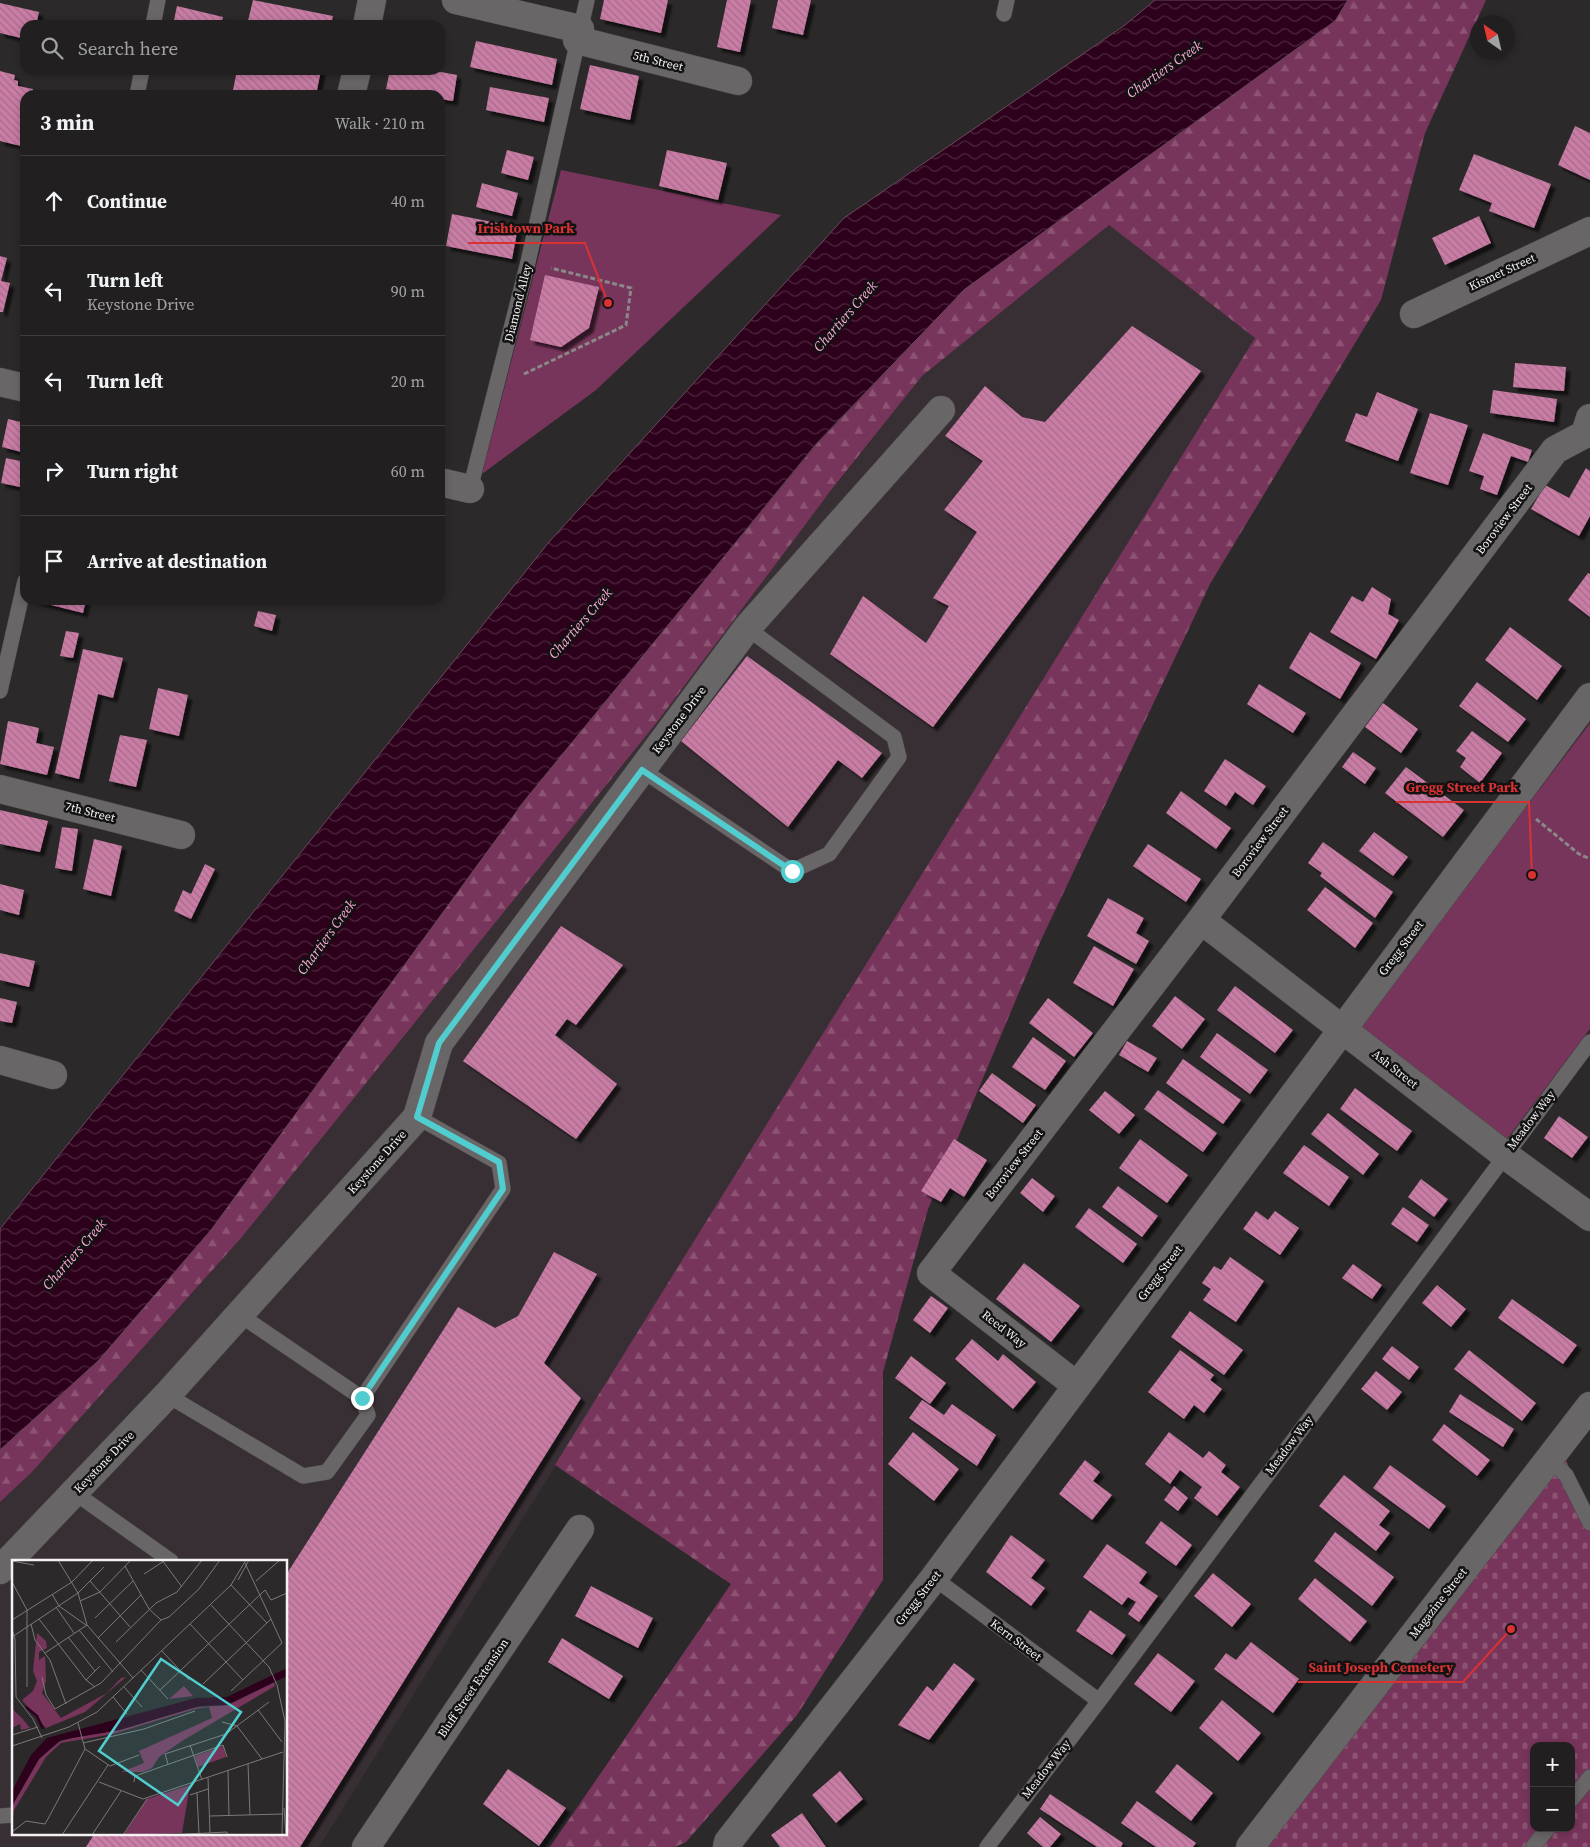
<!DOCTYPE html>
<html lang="en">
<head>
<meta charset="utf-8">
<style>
  body { margin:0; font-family:"Source Serif 4",serif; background:#2d2c2d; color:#f1f3f6 }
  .controls { position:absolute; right:15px; bottom:15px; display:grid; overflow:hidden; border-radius:10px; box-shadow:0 2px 8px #0003 }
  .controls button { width:45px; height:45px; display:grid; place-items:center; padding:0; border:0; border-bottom:1px solid #3e3d3e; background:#211f20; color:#f1f3f6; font:25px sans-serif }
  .compass { position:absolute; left:1470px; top:15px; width:45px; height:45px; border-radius:50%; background:#211f20; box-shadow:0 2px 8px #0003; rotate:326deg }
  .stop { position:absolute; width:15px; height:15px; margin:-11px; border:4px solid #52cdcf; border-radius:50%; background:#fff }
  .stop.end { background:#52cdcf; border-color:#fff; box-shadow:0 1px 5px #0008 }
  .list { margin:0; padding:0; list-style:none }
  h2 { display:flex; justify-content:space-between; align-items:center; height:65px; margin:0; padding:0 20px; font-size:21px }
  h2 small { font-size:16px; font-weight:400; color:#a2a2a5 }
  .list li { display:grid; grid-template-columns:32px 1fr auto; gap:15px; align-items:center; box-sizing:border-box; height:90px; padding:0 20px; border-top:1px solid #3e3d3e }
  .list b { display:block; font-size:19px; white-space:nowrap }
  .list p { margin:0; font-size:16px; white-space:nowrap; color:#a2a2a5 }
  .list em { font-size:16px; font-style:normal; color:#a2a2a5 }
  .icon { flex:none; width:28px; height:28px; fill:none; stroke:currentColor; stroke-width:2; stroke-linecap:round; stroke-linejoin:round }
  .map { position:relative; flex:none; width:1590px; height:1847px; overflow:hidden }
  .search { position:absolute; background:#211f20; box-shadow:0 2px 8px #0003; left:20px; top:20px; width:425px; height:55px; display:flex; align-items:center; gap:12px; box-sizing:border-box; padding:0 18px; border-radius:15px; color:#a2a2a5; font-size:19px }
  .panel { position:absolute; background:#211f20; box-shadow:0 2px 8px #0003; left:20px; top:90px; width:425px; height:515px; border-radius:15px }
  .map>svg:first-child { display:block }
  .built { fill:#382f34; fill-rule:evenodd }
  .forest { fill:url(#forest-firs) }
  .cemetery { fill:url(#cemetery-stones); fill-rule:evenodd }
  .green { fill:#78355b }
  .water { fill:url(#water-waves); stroke:#69495c }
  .building { fill:url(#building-back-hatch); filter:url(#shadow) }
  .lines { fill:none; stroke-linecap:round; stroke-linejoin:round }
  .service-casing { stroke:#4a4849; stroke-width:16 }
  .minor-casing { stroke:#4a4849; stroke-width:29 }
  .path { stroke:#8b8889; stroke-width:3; stroke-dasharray:5 2.5; stroke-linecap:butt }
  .service { stroke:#696667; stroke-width:15 }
  .minor { stroke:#696667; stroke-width:28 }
  .route { stroke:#52cdcf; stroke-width:6 }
  .labels { text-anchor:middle; stroke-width:5; stroke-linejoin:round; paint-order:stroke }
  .street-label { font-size:12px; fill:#f4f2f3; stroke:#131213 }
  .water-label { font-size:14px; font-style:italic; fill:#ffacd7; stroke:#131213 }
  .inset-river { fill:none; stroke:#2d001c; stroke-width:2.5 }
  .inset-road { fill:none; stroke:#7c797a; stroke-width:1 }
  .view { fill:#52cdcf; fill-opacity:0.15; stroke:#52cdcf; stroke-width:2.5 }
  .inset-edge { fill:none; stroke:#f4f2f3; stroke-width:2.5 }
  .leader { fill:none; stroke:#d83232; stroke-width:2 }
  .callout-dot { fill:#d83232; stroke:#131213; stroke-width:2 }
  .callout-label { font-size:14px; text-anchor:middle; font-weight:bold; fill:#d83232; stroke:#131213; stroke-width:5; stroke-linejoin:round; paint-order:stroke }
</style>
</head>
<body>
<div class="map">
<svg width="1590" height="1847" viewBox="0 0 1590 1847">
  <defs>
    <pattern id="forest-firs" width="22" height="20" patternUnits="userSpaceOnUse" patternTransform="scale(1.25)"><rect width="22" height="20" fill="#78355b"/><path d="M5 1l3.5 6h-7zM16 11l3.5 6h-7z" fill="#8c5373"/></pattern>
    <pattern id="cemetery-stones" width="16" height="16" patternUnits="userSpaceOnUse" patternTransform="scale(1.25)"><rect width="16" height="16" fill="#78355b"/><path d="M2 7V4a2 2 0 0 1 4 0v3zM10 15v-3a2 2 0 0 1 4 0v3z" fill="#8c5373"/></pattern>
    <pattern id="water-waves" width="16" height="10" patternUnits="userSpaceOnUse" patternTransform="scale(1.25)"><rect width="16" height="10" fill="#2d001c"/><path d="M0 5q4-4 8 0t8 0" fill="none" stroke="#4c263d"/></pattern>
    <pattern id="building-back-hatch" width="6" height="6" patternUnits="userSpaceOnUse" patternTransform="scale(1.25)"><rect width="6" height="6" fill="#ca7ca5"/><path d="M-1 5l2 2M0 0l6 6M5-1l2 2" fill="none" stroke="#a36d89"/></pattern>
    <filter id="shadow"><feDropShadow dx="4.5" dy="4.5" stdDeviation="1" flood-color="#0009"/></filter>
  </defs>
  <rect width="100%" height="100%" fill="#2c292a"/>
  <path class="built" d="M1109 225 1255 338 319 1847H0V1502L31 1473 241 1238 922 376ZM14 1561H286V1833H14Z"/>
  <path class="forest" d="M1348 0H1486L1425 133 1381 300 1210 584 1041 940 928 1209 883 1372V1580L797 1715 686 1842 675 1847H550L731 1584 555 1465 1255 338 1109 225 922 376 832 489 657 722 241 1238 31 1473 0 1502V1450L98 1361 211 1230 525 800 817 444 965 289 1335 21Z"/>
  <path class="cemetery" d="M1564 1456 1590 1513V1847H1264ZM1534 1746H1571V1828H1534Z"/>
  <path class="green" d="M561 170 781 215 596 390 482 474Z
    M1590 723V1029L1507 1139 1359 1026Z"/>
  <path class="water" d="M1155 0H1348L1335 21 965 289 817 443 525 800 211 1230 98 1361 0 1450V1229L549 542 844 218 1125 25Z"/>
  <path class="building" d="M253 0 333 16 331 25H247Z
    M604 0H668L661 33 600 19Z
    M727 0H751L740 52 717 47Z
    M778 0H811L803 35 772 28Z
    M0 3 39 12 36 25H25V39L0 33Z
    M177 6 223 17 221 25H173Z
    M476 41 557 59 552 85 470 67Z
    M590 65 639 76 630 120 580 109Z
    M237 70H321L316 95H232Z
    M390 70H430L457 75 453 101 440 99V95H418L386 89Z
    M0 71 15 75 14 80 18 81V86L33 89 32 95H25V147L0 141Z
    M490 87 549 98 544 122 486 110Z
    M1575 126 1590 133V180L1558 165Z
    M507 150 534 157 528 180 501 173Z
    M667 150 727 163 718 200 659 186Z
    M1474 154 1551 184 1534 228 1489 211 1492 203 1459 190Z
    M482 183 518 193 512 216 476 207Z
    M452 214 518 227 512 259 446 246Z
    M1479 216 1491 243 1445 265 1432 238Z
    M0 256 7 258 1 281 10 283 3 312H0Z
    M545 275 599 287 589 328 561 347 530 340Z
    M1132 326 1201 371 933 727 830 654 863 596 926 643 949 606 933 598 977 532 944 510 983 461 945 436 985 386 1022 417 1045 422Z
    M1515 363 1566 367 1564 391 1513 387Z
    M1493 390 1557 399 1554 422 1490 413Z
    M1377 392 1418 409 1398 461 1345 441 1356 413 1367 417Z
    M1430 413 1468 425 1448 485 1410 473Z
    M8 419 25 423V453L2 447Z
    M1483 433 1532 450 1528 462 1511 456 1497 495 1480 489 1484 476 1469 471Z
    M6 458 25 462V488L1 483Z
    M1586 468 1590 471V516L1579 536 1531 509 1545 485 1569 498Z
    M1588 573 1590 574V617L1568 600Z
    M1372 587 1391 599 1388 614 1399 620 1376 659 1330 632 1352 596 1363 602Z
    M31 600H86L83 613Z
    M258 611 276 615 272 631 254 626Z
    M1510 627 1562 666 1537 700 1485 660Z
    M66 631 79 633 73 658 60 656Z
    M1310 632 1361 663 1340 699 1289 668Z
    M83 649 123 658 113 698 98 694 79 779 55 773Z
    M747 656 882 753 862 778 838 760 788 827 681 741Z
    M1477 682 1526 719 1508 742 1459 706Z
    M1259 684 1306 713 1293 733 1247 704Z
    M158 688 188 695 179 736 149 729Z
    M1383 703 1418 729 1401 753 1365 727Z
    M8 721 39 728 36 743 54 747 47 775 0 764Z
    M1472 731 1502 753 1480 783 1460 767 1466 758 1456 751Z
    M120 735 147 740 136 787 109 781Z
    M1353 752 1376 768 1365 784 1342 767Z
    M1225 759 1266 786 1253 805 1235 792 1226 806 1204 791Z
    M1406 767 1464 810 1443 837 1385 793Z
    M1181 791 1231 828 1216 849 1166 813Z
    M0 810 48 821 40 852 0 844Z
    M62 827 78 829 72 871 55 868Z
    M1374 832 1408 857 1393 876 1359 851Z
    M94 839 122 846 111 896 83 889Z
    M1323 842 1393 892 1375 918 1320 876 1322 873 1308 863Z
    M1148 844 1201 879 1186 902 1133 866Z
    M205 864 215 869 191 919 174 911 183 890 191 894Z
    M0 884 24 890 19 915 0 910Z
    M1325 887 1373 923 1355 948 1307 910Z
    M1108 898 1144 918 1136 933 1149 941 1136 964 1087 936Z
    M561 926 623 965 576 1025 567 1019 555 1035 617 1084 576 1139 463 1061Z
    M1094 946 1134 969 1113 1006 1073 983Z
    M0 953 35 961 29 987 0 980Z
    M1235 986 1293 1030 1275 1053 1217 1010Z
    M1175 996 1205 1019 1182 1049 1152 1026Z
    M0 998 17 1002 12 1023 0 1021Z
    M1048 998 1093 1033 1074 1057 1029 1023Z
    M1217 1033 1268 1070 1250 1094 1200 1057Z
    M1033 1037 1066 1061 1045 1090 1012 1067Z
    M1127 1041 1157 1058 1148 1072 1119 1055Z
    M1183 1059 1241 1100 1223 1124 1166 1083Z
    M992 1073 1036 1105 1023 1123 979 1091Z
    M1355 1088 1412 1131 1397 1151 1340 1109Z
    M1158 1090 1217 1133 1203 1152 1144 1109Z
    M1105 1091 1135 1115 1119 1134 1089 1110Z
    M1328 1113 1379 1154 1363 1175 1311 1134Z
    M1559 1116 1588 1137 1572 1158 1544 1138Z
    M954 1139 987 1160 964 1197 950 1188 941 1202 921 1191Z
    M1140 1139 1188 1175 1167 1203 1119 1168Z
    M1304 1145 1349 1177 1329 1206 1283 1173Z
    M1032 1178 1055 1196 1043 1212 1020 1193Z
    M1421 1179 1448 1199 1434 1217 1408 1197Z
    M1118 1186 1158 1216 1142 1237 1102 1207Z
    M1403 1207 1429 1225 1417 1242 1391 1224Z
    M1089 1208 1137 1244 1123 1263 1075 1227Z
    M1256 1211 1268 1220 1275 1211 1299 1228 1280 1255 1243 1229Z
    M554 1252 597 1274 544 1363 581 1398 300 1847H86L95 1833H286V1575L458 1307 495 1328 518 1316Z
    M1230 1257 1264 1281 1236 1322 1203 1300 1211 1289 1202 1283 1214 1266 1221 1270Z
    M1024 1263 1080 1306 1051 1342 996 1299Z
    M1353 1264 1382 1285 1372 1299 1342 1278Z
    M1437 1285 1466 1309 1451 1327 1422 1303Z
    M931 1296 948 1308 930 1333 913 1320Z
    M1512 1299 1577 1345 1563 1364 1498 1318Z
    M1190 1311 1243 1350 1224 1375 1171 1337Z
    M972 1339 998 1361 1003 1354 1036 1382 1013 1409 955 1359Z
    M1392 1346 1419 1367 1409 1380 1382 1359Z
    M1180 1350 1214 1375 1210 1380 1222 1389 1204 1413 1194 1405 1184 1419 1148 1392Z
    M1469 1350 1536 1403 1522 1421 1454 1369Z
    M911 1356 946 1383 930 1404 895 1378Z
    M1376 1371 1402 1392 1387 1410 1361 1389Z
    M1460 1394 1514 1429 1503 1447 1449 1412Z
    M922 1400 944 1415 952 1404 996 1435 977 1466 909 1418Z
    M1444 1424 1490 1460 1477 1476 1432 1440Z
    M913 1432 959 1469 934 1501 888 1464Z
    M1169 1432 1203 1458 1209 1451 1226 1465 1221 1472 1240 1487 1217 1516 1194 1498 1202 1487 1180 1470 1170 1484 1145 1464Z
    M1085 1460 1100 1472 1093 1481 1112 1495 1092 1520 1059 1494Z
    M1390 1465 1446 1506 1429 1529 1373 1488Z
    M1344 1475 1390 1511 1379 1525 1390 1533 1376 1551 1319 1506Z
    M1174 1486 1188 1498 1178 1511 1164 1500Z
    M1161 1521 1192 1545 1176 1566 1145 1543Z
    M1335 1532 1394 1577 1372 1606 1314 1561Z
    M1011 1535 1045 1560 1031 1578 1045 1588 1031 1606 986 1572Z
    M1107 1544 1147 1572 1139 1583 1158 1596 1139 1622 1128 1614 1136 1602 1128 1597 1122 1605 1083 1577Z
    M1213 1573 1251 1604 1232 1627 1194 1596Z
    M1315 1578 1367 1621 1350 1642 1298 1599Z
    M591 1586 653 1618 638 1648 575 1616Z
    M1090 1610 1126 1635 1112 1655 1076 1631Z
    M562 1638 623 1676 609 1699 548 1662Z
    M1251 1642 1299 1679 1273 1713 1214 1669 1226 1653 1236 1660Z
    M1158 1653 1195 1681 1171 1712 1134 1684Z
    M954 1663 975 1679 929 1740 898 1725 927 1686 933 1691Z
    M1222 1700 1261 1733 1238 1761 1199 1728Z
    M1177 1764 1213 1793 1191 1821 1155 1792Z
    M508 1769 566 1808 539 1846 483 1804Z
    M840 1771 863 1799 836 1823 812 1795Z
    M1050 1794 1123 1843 1121 1847H1097L1040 1809Z
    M1137 1801 1196 1843 1193 1847H1156L1121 1823Z
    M802 1813 826 1847H780L771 1835Z
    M1040 1817 1061 1834 1050 1847H1043L1027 1833Z"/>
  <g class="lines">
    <defs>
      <path id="service" d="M1004 14 1007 0
        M153 25 158 0
        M137 95 142 70
        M470 489 528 262 587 0
        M0 691 25 581
        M642 770 792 871 829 854 899 757 894 737 747 628
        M167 1395 303 1476 327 1472 368 1415 362 1398 240 1315
        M362 1398 503 1189 499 1163 417 1117
        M1549 1459 1566 1475 1590 1523
        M75 1493 171 1561
        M934 1578 1099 1701
        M1571 1800 1590 1777
        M0 1816 14 1815
        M987 1847 1099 1701 1590 1042
        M1533 1847 1548 1828"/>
      <path id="minor" d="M456 0 580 29
        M367 25 372 0
        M577 40 738 81
        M351 95 357 70
        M1414 314 1590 231
        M0 382 25 388
        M440 482 470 489
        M0 789 181 835
        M1201 920 1505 1155 1590 1217
        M0 1060 53 1075
        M1076 1385 931 1273 1201 920 1555 450 1585 434 1590 418
        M0 1570 167 1395 417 1117 439 1043 747 628 941 410
        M366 1847 580 1529
        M727 1847 728 1842 934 1578 1590 697
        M1250 1847 1590 1406"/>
    </defs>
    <use href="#service" class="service-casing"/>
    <use href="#minor" class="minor-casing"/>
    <path class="path" d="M524 374 626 325 631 288 551 268
      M1536 819 1579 854 1590 859"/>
    <use href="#service" class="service"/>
    <use href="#minor" class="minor"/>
  </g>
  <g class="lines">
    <path class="route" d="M362 1398 503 1189 499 1162 417 1117 439 1043 642 770 792 871"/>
  </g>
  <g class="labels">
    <g class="street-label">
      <text transform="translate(658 61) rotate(14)" y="4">5th Street</text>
      <text transform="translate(1502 272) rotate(-25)" y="4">Kismet Street</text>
      <text transform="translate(518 303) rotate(-76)" y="4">Diamond Alley</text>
      <text transform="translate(1504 519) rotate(-53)" y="4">Boroview Street</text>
      <text transform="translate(679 720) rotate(-53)" y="4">Keystone Drive</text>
      <text transform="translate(90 812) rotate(14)" y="4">7th Street</text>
      <text transform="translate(1260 842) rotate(-53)" y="4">Boroview Street</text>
      <text transform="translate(1401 948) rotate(-53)" y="4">Gregg Street</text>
      <text transform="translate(1395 1069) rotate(38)" y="4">Ash Street</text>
      <text transform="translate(1531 1120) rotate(-53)" y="4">Meadow Way</text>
      <text transform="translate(377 1162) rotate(-48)" y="4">Keystone Drive</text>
      <text transform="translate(1014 1164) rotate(-52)" y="4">Boroview Street</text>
      <text transform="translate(1160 1273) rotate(-53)" y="4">Gregg Street</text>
      <text transform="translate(1004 1329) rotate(38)" y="4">Reed Way</text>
      <text transform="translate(1289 1445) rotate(-53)" y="4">Meadow Way</text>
      <text transform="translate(104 1462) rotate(-46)" y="4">Keystone Drive</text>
      <text transform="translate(918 1598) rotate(-52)" y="4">Gregg Street</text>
      <text transform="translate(1438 1603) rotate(-52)" y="4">Magazine Street</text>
      <text transform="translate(1016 1640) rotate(37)" y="4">Kern Street</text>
      <text transform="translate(473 1688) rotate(-56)" y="4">Bluff Street Extension</text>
      <text transform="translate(1046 1769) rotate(-52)" y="4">Meadow Way</text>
    </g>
    <g class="water-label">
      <text transform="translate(1164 69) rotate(-35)" y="5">Chartiers Creek</text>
      <text transform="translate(845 316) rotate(-49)" y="5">Chartiers Creek</text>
      <text transform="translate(580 623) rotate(-49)" y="5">Chartiers Creek</text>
      <text transform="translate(326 937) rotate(-54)" y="5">Chartiers Creek</text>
      <text transform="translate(74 1254) rotate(-49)" y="5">Chartiers Creek</text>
    </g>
  </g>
  <g transform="translate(12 1560)">
    <rect width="275" height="275" fill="#2c292a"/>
    <path d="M25 73 34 81 35 88 27 92V100L33 96 34 121 30 133 49 158 95 133 109 118 114 117 73 152 34 168 10 140 21 131 25 121 21 111ZM262 122 263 126 170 181 147 197 140 208 131 212H109L132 203 127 191 200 158 197 147 183 149 101 174 49 183 34 197 2 250 0 263V246L27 199 43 183 66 176 118 167 175 148 216 145ZM0 149 10 158 18 168 9 170 8 164 0 168Z" fill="#78355b"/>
    <path d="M178 225 170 273 112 275 135 239Z" fill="#78355b"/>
    <path d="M172 126 181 136 157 139ZM211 186 214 197 186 207 183 196Z" fill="#78355b"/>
    <path d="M275 108V116L215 145 188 146 108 170 49 180 27 199 0 246V231L19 195 35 178 184 138 215 137Z" fill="#2d001c"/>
    <path class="inset-river" d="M14 147 25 156 31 169"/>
    <path class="inset-road" d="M46 0 66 33 75 65 121 118M150 0 170 27M0 1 22 5M113 6 137 49 149 60M132 14 152 1M226 20 237 0M78 21 118 67M244 21 268 0M0 22 15 50V127M219 25 255 63M40 34 47 46 74 65M68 41 88 32 119 0M199 45 257 107 265 125 273 161 270 275M44 47 62 73M83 58 121 21M27 59 74 120 83 127M0 60 60 22 81 0M19 64 23 80 38 100 54 144M178 64 231 120M0 69 3 79 4 137 21 159 30 178M67 70 101 112M0 77 66 33 92 7M56 77 83 111M86 78 129 35M104 82 144 43 165 32 190 0M150 91 177 120M33 93 75 65M129 110 156 139M30 117 34 135 43 149 89 123 149 60 157 57 187 29 208 0M74 120 88 106M191 124 259 59M112 127 130 147M148 130 253 30 259 40 275 33M219 131 270 83 233 3M101 137 115 154M246 150 270 182M210 162 225 166 250 199M0 175 26 167M71 183 132 169 183 151M178 185 190 220M0 186 57 167 85 152 219 25 234 0M73 189 98 206 127 195M156 204 153 194 214 174 257 142M236 204 238 255M216 210 217 256M196 218 198 273M87 222 131 239 271 192M122 222 123 216 211 185 215 197M185 233 187 274M178 235 196 229M272 248 274 275M198 256 270 254M0 272 14 261 33 264 37 257 73 189 66 163M50 275 96 205M80 275 109 231M111 275 135 239M155 275 215 272V275"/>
    <path class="view" d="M149 99 229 152 166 245 87 191Z"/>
    <rect width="275" height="275" class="inset-edge"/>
  </g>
  <path class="leader" d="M608 303L585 243H468M1532 875L1529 802H1396M1511 1629L1463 1682H1298"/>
  <g class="callout-dot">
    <circle cx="608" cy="303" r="5"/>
    <circle cx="1532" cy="875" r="5"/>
    <circle cx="1511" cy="1629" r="5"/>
  </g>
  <g class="callout-label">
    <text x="526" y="233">Irishtown Park</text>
    <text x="1462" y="792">Gregg Street Park</text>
    <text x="1381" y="1672">Saint Joseph Cemetery</text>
  </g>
</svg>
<div class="controls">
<button>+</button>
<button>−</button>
</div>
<svg class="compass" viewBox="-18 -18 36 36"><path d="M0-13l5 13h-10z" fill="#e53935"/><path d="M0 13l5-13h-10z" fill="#a2a2a5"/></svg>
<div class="stop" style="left:792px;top:871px"></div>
<div class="stop end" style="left:362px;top:1398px"></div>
<div class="search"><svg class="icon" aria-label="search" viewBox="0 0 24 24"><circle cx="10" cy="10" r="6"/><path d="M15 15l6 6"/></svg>Search here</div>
<section class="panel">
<h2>3 min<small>Walk · 210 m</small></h2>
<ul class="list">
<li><svg class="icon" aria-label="ahead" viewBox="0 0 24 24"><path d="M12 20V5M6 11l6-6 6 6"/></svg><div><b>Continue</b></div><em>40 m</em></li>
<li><svg class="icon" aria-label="left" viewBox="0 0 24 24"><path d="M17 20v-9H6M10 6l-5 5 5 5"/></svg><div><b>Turn left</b><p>Keystone Drive</p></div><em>90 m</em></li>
<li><svg class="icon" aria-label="left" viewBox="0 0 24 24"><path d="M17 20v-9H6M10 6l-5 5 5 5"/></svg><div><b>Turn left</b></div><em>20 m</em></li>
<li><svg class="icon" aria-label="right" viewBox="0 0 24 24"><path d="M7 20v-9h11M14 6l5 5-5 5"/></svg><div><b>Turn right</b></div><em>60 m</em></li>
<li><svg class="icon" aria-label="arrive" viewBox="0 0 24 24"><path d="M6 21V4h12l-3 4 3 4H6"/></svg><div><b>Arrive at destination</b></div></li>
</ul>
</section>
</div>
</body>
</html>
